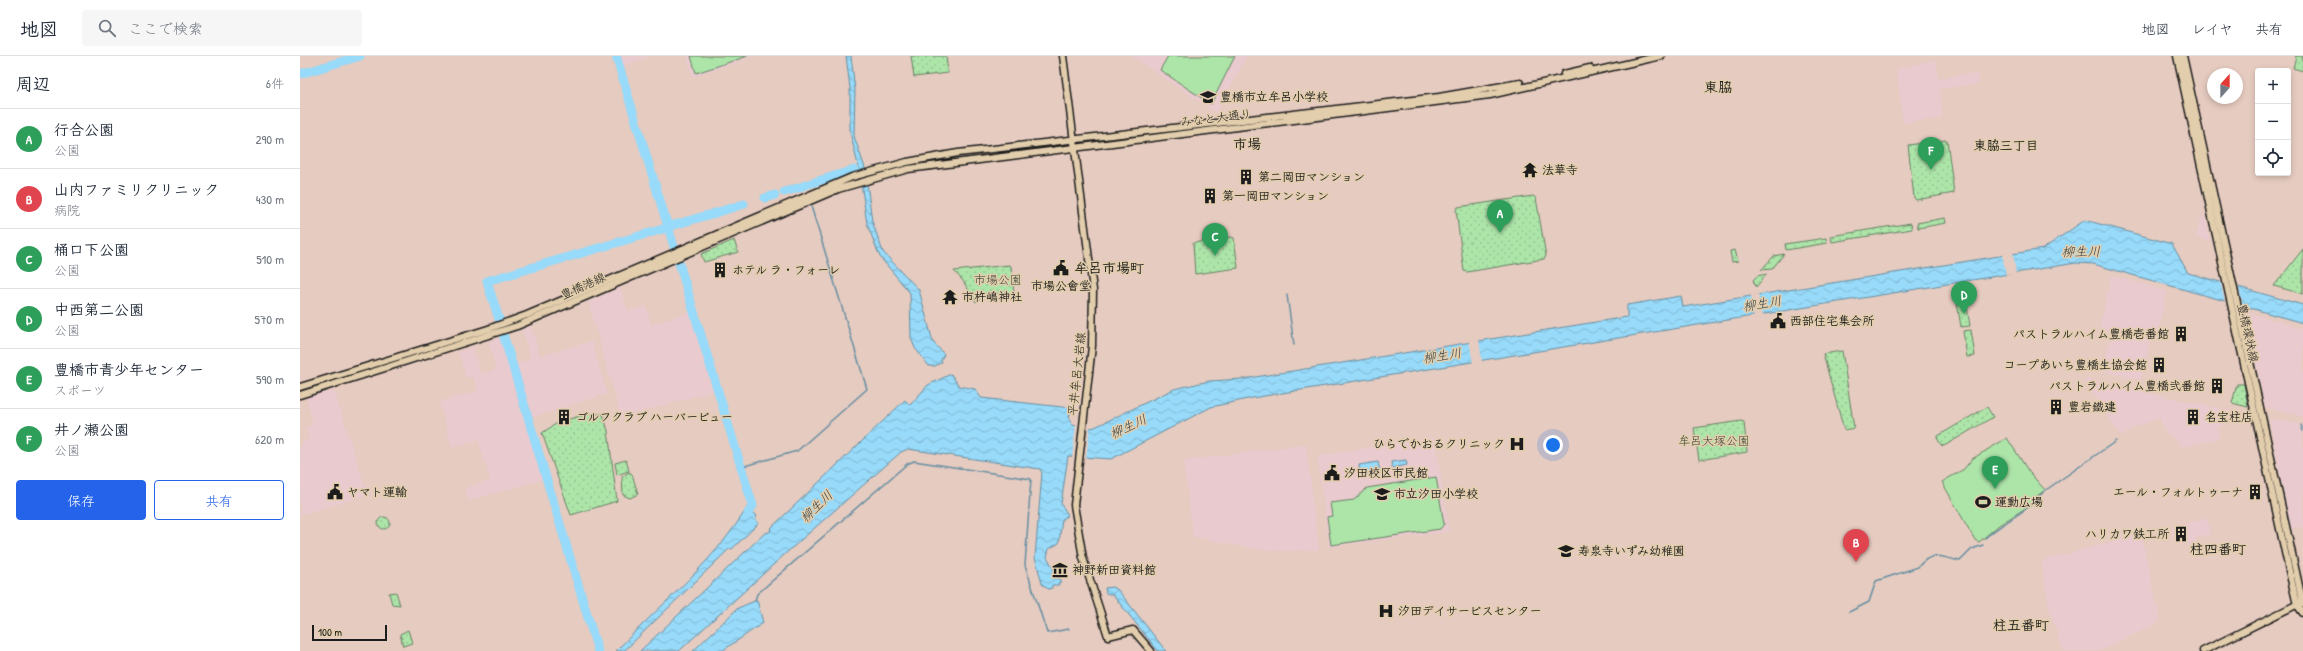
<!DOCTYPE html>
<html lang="ja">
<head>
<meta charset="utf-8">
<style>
  body { margin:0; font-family:"Patrick Hand","Klee One",sans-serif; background:#f6f6f7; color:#1f2937 }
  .controls { position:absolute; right:12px; top:12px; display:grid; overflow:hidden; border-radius:4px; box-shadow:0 2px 6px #0003 }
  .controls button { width:36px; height:36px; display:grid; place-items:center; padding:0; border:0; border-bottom:1px solid #e0e1e3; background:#fff; color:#1f2937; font:20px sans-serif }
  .compass { position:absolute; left:1907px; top:12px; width:36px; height:36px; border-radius:50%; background:#fff; box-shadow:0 2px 6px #0003; rotate:21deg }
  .scale { position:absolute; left:12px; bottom:10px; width:75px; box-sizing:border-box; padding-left:4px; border:2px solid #1c1c1c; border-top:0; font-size:11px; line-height:14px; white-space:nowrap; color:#1c1c1c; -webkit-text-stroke:3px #e2cdac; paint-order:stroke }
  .you { position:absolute; left:1253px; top:389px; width:14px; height:14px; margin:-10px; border:3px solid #fff; border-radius:50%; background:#1a73e8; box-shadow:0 0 0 6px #1a73e833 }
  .badge { display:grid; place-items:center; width:26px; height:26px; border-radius:50%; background:#2563eb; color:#fff; font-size:13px; font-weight:700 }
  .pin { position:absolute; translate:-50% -33px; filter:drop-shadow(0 1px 2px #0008) }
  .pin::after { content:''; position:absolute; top:21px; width:14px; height:12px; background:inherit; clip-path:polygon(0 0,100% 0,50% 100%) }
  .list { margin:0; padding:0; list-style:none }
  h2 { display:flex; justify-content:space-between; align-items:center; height:52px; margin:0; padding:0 16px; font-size:17px }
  h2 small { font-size:13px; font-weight:400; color:#747a83 }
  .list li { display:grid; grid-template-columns:26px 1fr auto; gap:12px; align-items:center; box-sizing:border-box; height:60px; padding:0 16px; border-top:1px solid #e0e1e3 }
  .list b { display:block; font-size:15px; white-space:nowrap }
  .list p { margin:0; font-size:13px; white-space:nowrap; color:#747a83 }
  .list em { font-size:13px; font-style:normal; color:#747a83 }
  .actions { display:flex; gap:8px; padding:12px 16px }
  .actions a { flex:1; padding:9px 0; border:1px solid #2563eb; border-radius:4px; text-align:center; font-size:14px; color:#2563eb }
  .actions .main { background:#2563eb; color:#fff }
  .icon { flex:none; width:22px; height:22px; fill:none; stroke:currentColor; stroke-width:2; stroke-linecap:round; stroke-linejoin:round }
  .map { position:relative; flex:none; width:2003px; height:595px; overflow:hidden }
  header { display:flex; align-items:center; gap:24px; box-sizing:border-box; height:56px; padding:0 20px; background:#fff; border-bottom:1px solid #e0e1e3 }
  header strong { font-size:19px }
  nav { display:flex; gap:22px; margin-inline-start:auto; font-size:14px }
  .search { width:280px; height:36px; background:#f6f6f7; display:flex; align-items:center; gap:10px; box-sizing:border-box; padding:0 14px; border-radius:4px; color:#747a83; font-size:15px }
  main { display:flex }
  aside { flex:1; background:#fff }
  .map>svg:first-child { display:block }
  .built { fill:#e9cace }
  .green { fill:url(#green-dots); stroke:#648062 }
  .pitch { fill:#ade5a9; stroke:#648062 }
  .water { fill:url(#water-waves); stroke:#668ea1 }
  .pier { fill:#e6cbc0 }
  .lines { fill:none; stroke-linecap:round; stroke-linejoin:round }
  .stream { stroke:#668ea1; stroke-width:1.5 }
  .river { stroke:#97daf9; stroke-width:9 }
  .secondary-casing { stroke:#1c1c1c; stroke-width:9 }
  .secondary { stroke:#e2cdac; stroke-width:6 }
  .labels { text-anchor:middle; stroke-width:3; stroke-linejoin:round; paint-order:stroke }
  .poi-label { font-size:12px; font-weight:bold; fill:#1c1c1c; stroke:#e2cdac; text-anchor:start }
  .street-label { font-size:12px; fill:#1c1c1c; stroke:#e2cdac }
  .park-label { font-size:12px; fill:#394438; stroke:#e2cdac }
  .neighbourhood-label { font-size:13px; font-weight:bold; fill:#1c1c1c; stroke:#e2cdac }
  .water-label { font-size:13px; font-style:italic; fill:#354248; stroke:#e2cdac }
  .quarter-label { font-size:14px; font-weight:bold; fill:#1c1c1c; stroke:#e2cdac }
</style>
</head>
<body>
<header>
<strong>地図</strong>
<div class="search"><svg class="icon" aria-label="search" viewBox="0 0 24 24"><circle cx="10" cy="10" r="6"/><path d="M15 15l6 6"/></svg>ここで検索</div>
<nav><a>地図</a><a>レイヤ</a><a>共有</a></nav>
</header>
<main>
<aside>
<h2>周辺<small>6件</small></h2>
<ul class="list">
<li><span class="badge" style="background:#2e9e5b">A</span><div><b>行合公園</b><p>公園</p></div><em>290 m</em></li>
<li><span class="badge" style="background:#e0444e">B</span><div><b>山内ファミリクリニック</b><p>病院</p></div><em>430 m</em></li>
<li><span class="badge" style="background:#2e9e5b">C</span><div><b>桶口下公園</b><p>公園</p></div><em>510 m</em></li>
<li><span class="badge" style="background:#2e9e5b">D</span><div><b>中西第二公園</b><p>公園</p></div><em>570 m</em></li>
<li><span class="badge" style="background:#2e9e5b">E</span><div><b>豊橋市青少年センター</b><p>スポーツ</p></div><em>590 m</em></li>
<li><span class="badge" style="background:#2e9e5b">F</span><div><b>井ノ瀬公園</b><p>公園</p></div><em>620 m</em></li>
</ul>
<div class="actions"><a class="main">保存</a><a>共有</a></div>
</aside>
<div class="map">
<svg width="2003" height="595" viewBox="0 0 2003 595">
  <defs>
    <pattern id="green-dots" width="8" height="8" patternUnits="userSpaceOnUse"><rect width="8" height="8" fill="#ade5a9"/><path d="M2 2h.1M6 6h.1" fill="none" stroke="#94c491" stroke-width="1.8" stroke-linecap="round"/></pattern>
    <pattern id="water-waves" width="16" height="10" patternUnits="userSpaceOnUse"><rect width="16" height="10" fill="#97daf9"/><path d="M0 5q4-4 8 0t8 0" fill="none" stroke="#82bad5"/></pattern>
  </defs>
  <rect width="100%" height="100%" fill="#e6cbc0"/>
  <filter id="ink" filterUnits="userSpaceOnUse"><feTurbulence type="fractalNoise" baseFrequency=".025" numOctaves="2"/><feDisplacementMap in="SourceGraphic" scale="8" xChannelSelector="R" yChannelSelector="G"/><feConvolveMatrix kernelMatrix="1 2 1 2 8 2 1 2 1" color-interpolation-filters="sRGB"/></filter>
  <g filter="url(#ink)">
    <path class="built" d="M320 0H353L323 10Z
      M386 0H456L393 21Z
      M831 0H947L916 57Z
      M1636 3 1638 22 1678 17 1680 28 1640 33 1643 62 1603 67 1596 13Z
      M1902 159 1906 160 1910 185 1895 181Z
      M1811 219 1867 235 1856 286 1850 285 1841 324 1802 315 1812 275 1799 272Z
      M320 231 328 255 346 250 351 268 389 256 413 335 321 362 288 246Z
      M1945 255 2003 273V361L1965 351Z
      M231 270 240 300 292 285 307 338 230 362 217 318 213 319 245 423 168 445 165 432 190 424 178 384 152 392 139 346 178 335 173 321 166 323 158 296 173 291 181 318 196 313 188 286 202 281 212 312H214L213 309 230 303 222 274Z
      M1788 323 1936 356 1923 365 1924 369 1917 372 1920 382 1881 392 1876 384 1864 375 1860 362 1833 372 1821 381 1785 324Z
      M34 334 68 439 0 459V387L9 384 5 371 13 369 6 341Z
      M1969 362 2000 368 2003 379V471L1991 473Z
      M1133 381 1135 382 1149 474 1147 476 1029 491 1017 400Z
      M1006 388 1019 494 982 495 955 493 893 481 883 405Z
      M1907 462 1911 478 1895 482 1899 497 1893 499 1890 488 1881 490 1880 485 1875 487 1871 472Z
      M1836 479 1842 481 1860 563 1858 567 1799 595H1763L1749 553 1741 505Z"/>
    <path class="green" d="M611 0H646L648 17 614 21Z
      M1996 0H2003V15L1993 12Z
      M1647 84 1654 137 1616 144 1614 142 1608 89Z
      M1233 140 1236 142 1246 200 1244 203 1167 216 1164 215 1156 154 1158 151Z
      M1645 162 1646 167 1618 172 1617 167Z
      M1611 167 1612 173 1532 186 1531 180Z
      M931 181 934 182 938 212 895 218 893 187Z
      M1526 182 1527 187 1486 194 1485 188Z
      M434 184 438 196 404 206 401 198Z
      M2003 193V238L1974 230Z
      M1435 194 1438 205 1432 206 1430 195Z
      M1484 198 1472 213 1461 214 1474 200Z
      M709 209 711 210 714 238 711 240 688 236 676 246 663 225 654 215Z
      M1467 218 1456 231 1453 224 1457 220Z
      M1666 245 1670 270 1661 271 1657 247Z
      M1671 274 1675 300 1667 301 1663 275Z
      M1542 295 1554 372 1544 374 1523 298Z
      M1937 328H1944L1948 351 1932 347Z
      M1687 351 1693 361 1644 390 1641 389 1637 382 1638 380Z
      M287 358H303L308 375 317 445 271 459 242 377 259 366Z
      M1441 365 1444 366 1447 396 1399 404 1394 372Z
      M326 404 329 415 317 419 315 407Z
      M329 416 332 418 338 438 330 442 323 439 322 421Z
      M78 467a6 6 0 1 1 12 0a6 6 0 1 1-12 0Z
      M96 536 100 549 92 548 89 537Z
      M108 574 112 587 103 590 100 578Z"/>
    <path class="pitch" d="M391 0H448L396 17Z
      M868 0H935L911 48 860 14Z
      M1707 382 1729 416 1745 434 1737 440 1732 448 1699 469 1679 486 1675 484 1642 426 1664 413 1672 403Z
      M1136 421 1144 468 1140 473 1031 489 1027 461 1032 460 1030 447 1054 444 1067 432Z"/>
    <path class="water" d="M546 0H551L555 34 554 80 565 112 572 165 583 196 619 234 633 286 644 298 641 304 642 306 635 310H629L615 292 611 282 610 237 580 201 567 168 559 113 550 76V32Z
      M1785 164 1872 188 1888 217 2003 249V267L1793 208 1776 207 952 342 911 351 811 403 768 400 761 448 768 459 762 463 759 487 749 493 747 501 761 526 758 527 759 529H752V532L748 533 742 528 735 501 742 417 740 413 608 393 601 396 485 498 379 595H340L466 476 467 477 471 475 470 473 605 344 610 349 628 329 651 318 659 330 675 333 681 342 771 352 769 362 772 369 790 372 795 371 874 333 909 325 943 323 1327 261V249L1381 240 1383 251 1743 193Z
      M1106 404 1107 409 1092 412 1091 406Z
      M1078 406 1080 416 1060 419 1059 409Z
      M450 447H454L456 452 453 457 457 461 455 463 459 467 432 493H429L324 595H316C363 546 415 506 450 447Z
      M812 531 818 534 866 595H858L813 539 806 537 805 532Z
      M457 544 463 567 422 595H393L438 552Z"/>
    <path class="pier" d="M1713 196 1716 218 1706 219 1702 198Z
      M1920 224 1938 229 1944 253 1925 247Z
      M1458 238 1462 260 1454 262 1451 239Z
      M1179 283 1182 306 1173 308 1169 284Z
      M776 368 790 370 786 403 772 402Z"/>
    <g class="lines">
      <path class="stream" d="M987 239 994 289
        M2001 369 2003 375
        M441 411 497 395 567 333 511 150
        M1685 482C1700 469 1716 461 1731 449 1736 445 1740 438 1746 434L1816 385
        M455 545 457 538 607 408 614 405 731 423 725 509 747 577 769 573
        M1549 556 1569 546 1576 525 1618 511C1633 494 1641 501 1660 505L1672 493 1683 489"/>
      <path class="river" d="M316 0 453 450 448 457
        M0 18 60 0
        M505 129 554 114
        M484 136 501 131
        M465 142 475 139
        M412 158 444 148
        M374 169 408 159
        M187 225 363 173
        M188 229 199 263
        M204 281 298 595"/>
      <defs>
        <path id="secondary" d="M763 0 793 234 792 290 774 449 783 502 808 580 833 574 851 595
          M1877 0 1990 519 1997 549 2003 557
          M1883 0 2003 548
          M1264 18 1290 12
          M0 331 188 273 227 259 552 121 607 106 658 97 1139 41 1220 27
          M0 339 217 270 538 133 608 113 1190 39 1361 0
          M1903 595 2000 547"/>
      </defs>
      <use href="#secondary" class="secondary-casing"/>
      <use href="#secondary" class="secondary"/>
    </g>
  </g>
  <defs>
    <symbol id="school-bare" viewBox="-9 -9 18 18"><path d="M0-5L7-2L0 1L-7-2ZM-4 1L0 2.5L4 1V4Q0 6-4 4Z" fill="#1c1c1c" stroke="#e2cdac" stroke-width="2.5" paint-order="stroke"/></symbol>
    <symbol id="temple-bare" viewBox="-9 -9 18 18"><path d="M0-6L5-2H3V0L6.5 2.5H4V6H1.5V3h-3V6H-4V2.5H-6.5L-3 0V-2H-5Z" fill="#1c1c1c" stroke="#e2cdac" stroke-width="2.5" paint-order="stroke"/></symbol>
    <symbol id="building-bare" viewBox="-9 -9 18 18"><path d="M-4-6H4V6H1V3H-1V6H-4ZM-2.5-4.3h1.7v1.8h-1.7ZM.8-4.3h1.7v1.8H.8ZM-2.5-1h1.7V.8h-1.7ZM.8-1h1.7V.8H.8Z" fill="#1c1c1c" stroke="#e2cdac" stroke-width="2.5" paint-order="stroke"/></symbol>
    <symbol id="civic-bare" viewBox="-9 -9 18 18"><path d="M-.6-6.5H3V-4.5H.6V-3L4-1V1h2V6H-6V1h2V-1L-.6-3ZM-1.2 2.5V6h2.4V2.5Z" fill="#1c1c1c" stroke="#e2cdac" stroke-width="2.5" paint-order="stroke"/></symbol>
    <symbol id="hospital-bare" viewBox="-9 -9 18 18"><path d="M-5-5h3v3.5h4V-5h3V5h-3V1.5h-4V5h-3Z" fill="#1c1c1c" stroke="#e2cdac" stroke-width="2.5" paint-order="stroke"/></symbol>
    <symbol id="stadium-bare" viewBox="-9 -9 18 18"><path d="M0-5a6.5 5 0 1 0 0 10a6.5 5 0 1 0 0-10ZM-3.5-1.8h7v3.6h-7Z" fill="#1c1c1c" stroke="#e2cdac" stroke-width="2.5" paint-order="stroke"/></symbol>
    <symbol id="museum-bare" viewBox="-9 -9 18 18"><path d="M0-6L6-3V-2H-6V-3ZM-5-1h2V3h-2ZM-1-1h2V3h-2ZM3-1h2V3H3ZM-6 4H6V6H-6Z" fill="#1c1c1c" stroke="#e2cdac" stroke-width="2.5" paint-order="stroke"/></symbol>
  </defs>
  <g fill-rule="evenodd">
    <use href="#school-bare" x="897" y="30" width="22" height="22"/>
    <use href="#temple-bare" x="1219" y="103" width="22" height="22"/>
    <use href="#building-bare" x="935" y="110" width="22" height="22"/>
    <use href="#building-bare" x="899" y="129" width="22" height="22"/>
    <use href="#civic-bare" x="750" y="201" width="22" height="22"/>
    <use href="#building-bare" x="409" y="203" width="22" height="22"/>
    <use href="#temple-bare" x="639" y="230" width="22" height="22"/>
    <use href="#civic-bare" x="1467" y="254" width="22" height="22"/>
    <use href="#building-bare" x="1870" y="267" width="22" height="22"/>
    <use href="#building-bare" x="1848" y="298" width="22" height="22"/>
    <use href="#building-bare" x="1906" y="319" width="22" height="22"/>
    <use href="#building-bare" x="1745" y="340" width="22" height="22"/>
    <use href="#building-bare" x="253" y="350" width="22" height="22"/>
    <use href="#building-bare" x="1882" y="350" width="22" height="22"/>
    <use href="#hospital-bare" x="1206" y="377" width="22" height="22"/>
    <use href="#civic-bare" x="1021" y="406" width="22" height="22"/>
    <use href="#civic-bare" x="24" y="425" width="22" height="22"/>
    <use href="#building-bare" x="1944" y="425" width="22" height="22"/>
    <use href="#school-bare" x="1071" y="427" width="22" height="22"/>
    <use href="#stadium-bare" x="1672" y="435" width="22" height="22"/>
    <use href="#building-bare" x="1870" y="467" width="22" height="22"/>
    <use href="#school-bare" x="1255" y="484" width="22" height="22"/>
    <use href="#museum-bare" x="749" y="503" width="22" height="22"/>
    <use href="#hospital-bare" x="1075" y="544" width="22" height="22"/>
  </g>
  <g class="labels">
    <g class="poi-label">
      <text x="920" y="45">豊橋市立牟呂小学校</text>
      <text x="1242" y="118">法華寺</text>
      <text x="958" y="125">第二岡田マンション</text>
      <text x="922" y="144">第一岡田マンション</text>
      <text x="432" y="218">ホテル ラ・フォーレ</text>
      <text x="761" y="234" text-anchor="middle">市場公會堂</text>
      <text x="662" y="245">市杵嶋神社</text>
      <text x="1490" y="269">西部住宅集会所</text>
      <text x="1869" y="282" text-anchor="end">パストラルハイム豊橋壱番館</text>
      <text x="1847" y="313" text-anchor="end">コープあいち豊橋生協会館</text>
      <text x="1905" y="334" text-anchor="end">パストラルハイム豊橋弐番館</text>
      <text x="1768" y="355">豊岩鐵建</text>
      <text x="276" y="365">ゴルフクラブ ハーバービュー</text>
      <text x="1905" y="365">名宝柱店</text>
      <text x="1205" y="392" text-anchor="end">ひらでかおるクリニック</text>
      <text x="1044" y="421">汐田校区市民館</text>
      <text x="47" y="440">ヤマト運輸</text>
      <text x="1943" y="440" text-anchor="end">エール・フォルトゥーナ</text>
      <text x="1094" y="442">市立汐田小学校</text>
      <text x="1695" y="450">運動広場</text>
      <text x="1869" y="482" text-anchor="end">ハリカワ鉄工所</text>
      <text x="1278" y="499">寿泉寺いずみ幼稚園</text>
      <text x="772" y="518">神野新田資料館</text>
      <text x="1098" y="559">汐田デイサービスセンター</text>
    </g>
    <g class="street-label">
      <text transform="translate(916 62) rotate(-7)" y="4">みなと大通り</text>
      <text transform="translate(283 230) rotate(-24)" y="4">豊橋港線</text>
      <text transform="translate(1948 277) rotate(78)" y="4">豊橋環状線</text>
      <text transform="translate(777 318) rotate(-84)" y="4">平井牟呂大岩線</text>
    </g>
    <g class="park-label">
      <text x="698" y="228">市場公園</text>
      <text x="1414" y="389">牟呂大塚公園</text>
    </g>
    <g class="neighbourhood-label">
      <text x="1706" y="94">東脇三丁目</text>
    </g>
    <g class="water-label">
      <text transform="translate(1781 195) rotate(-1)" y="5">柳生川</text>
      <text transform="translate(1462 247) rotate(-9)" y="5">柳生川</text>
      <text transform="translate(1142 299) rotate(-9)" y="5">柳生川</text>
      <text transform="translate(828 370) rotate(-25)" y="5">柳生川</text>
      <text transform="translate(516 450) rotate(-44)" y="5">柳生川</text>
    </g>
    <g class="quarter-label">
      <text x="1418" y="36">東脇</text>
      <text x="947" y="93">市場</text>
      <text x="809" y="217">牟呂市場町</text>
      <text x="1918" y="498">柱四番町</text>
      <text x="1721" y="574">柱五番町</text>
    </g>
  </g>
</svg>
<div class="controls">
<button>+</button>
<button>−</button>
<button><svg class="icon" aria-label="locate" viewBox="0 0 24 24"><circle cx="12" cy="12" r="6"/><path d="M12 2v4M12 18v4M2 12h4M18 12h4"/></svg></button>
</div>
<svg class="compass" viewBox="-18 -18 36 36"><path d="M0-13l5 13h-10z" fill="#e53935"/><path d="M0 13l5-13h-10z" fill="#747a83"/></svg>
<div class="scale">100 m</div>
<div class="you"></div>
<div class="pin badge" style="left:1200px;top:177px;background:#2e9e5b">A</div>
<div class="pin badge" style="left:1556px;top:506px;background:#e0444e">B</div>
<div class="pin badge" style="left:915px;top:200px;background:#2e9e5b">C</div>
<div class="pin badge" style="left:1664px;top:258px;background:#2e9e5b">D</div>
<div class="pin badge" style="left:1695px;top:433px;background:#2e9e5b">E</div>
<div class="pin badge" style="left:1631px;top:114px;background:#2e9e5b">F</div>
</div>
</main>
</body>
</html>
